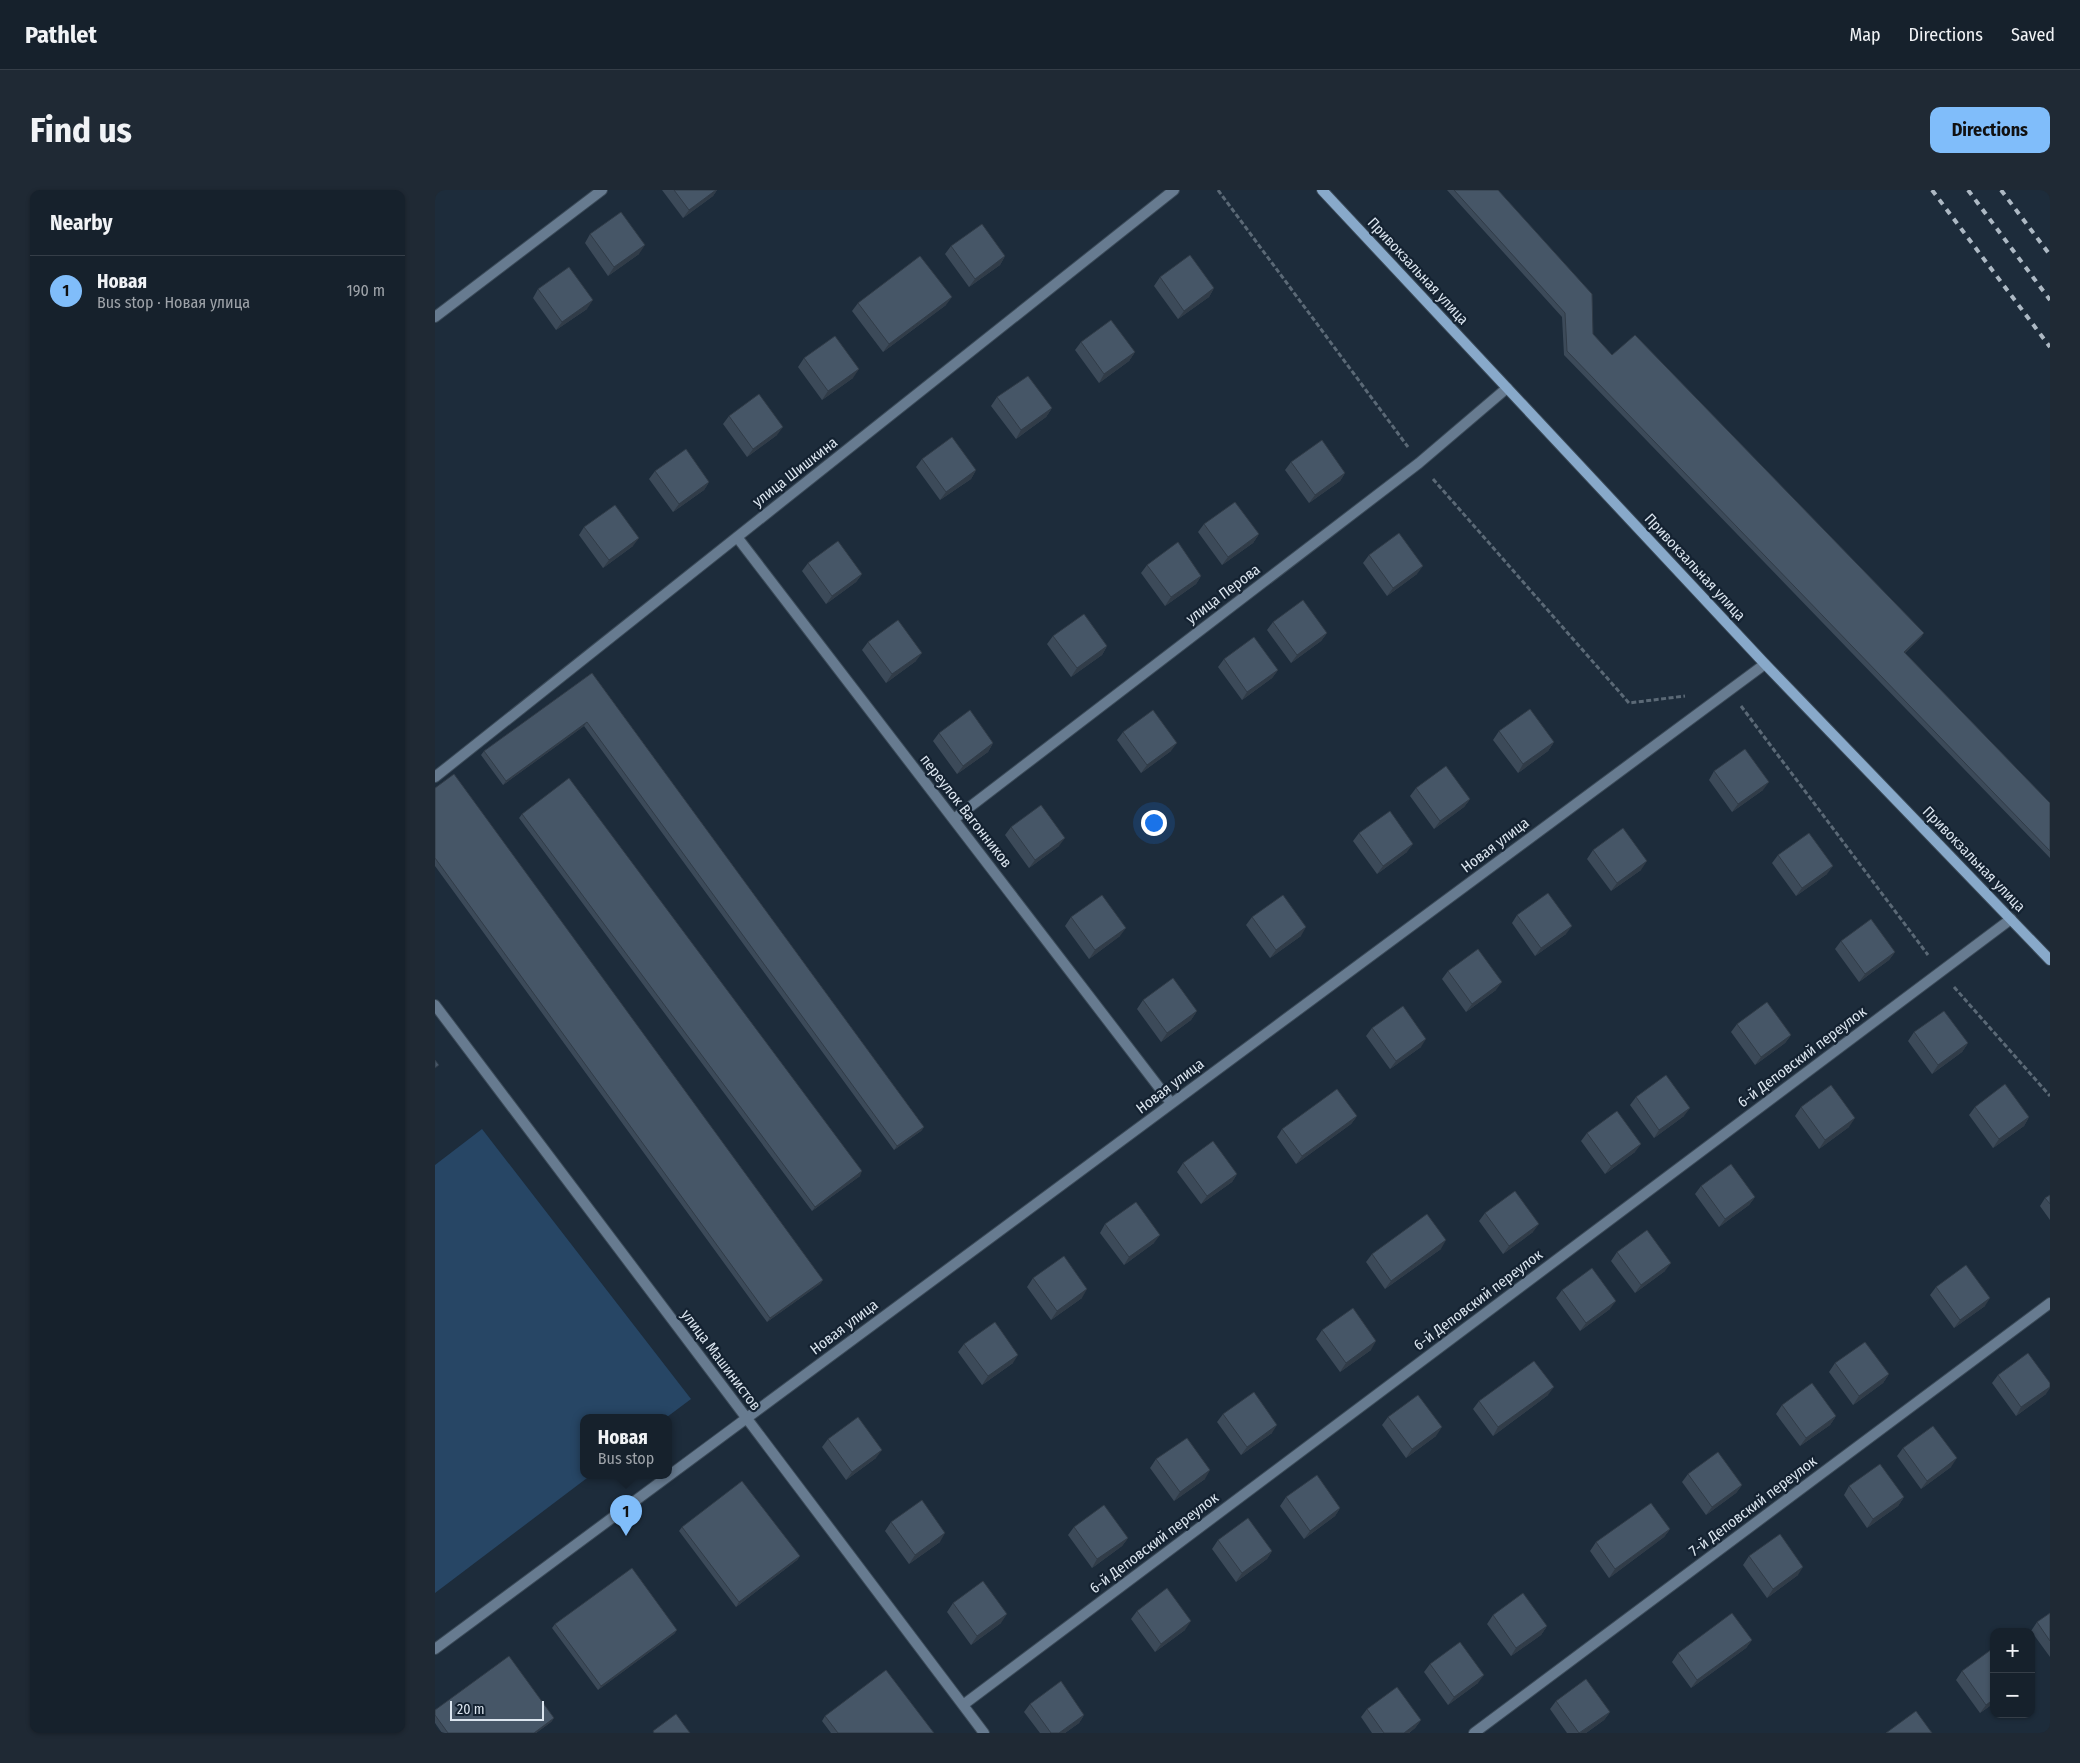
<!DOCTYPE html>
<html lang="en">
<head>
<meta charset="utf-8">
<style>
  body { margin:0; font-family:"Fira Sans Condensed",sans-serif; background:#1f2934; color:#f1f3f6 }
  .controls { position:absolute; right:15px; bottom:15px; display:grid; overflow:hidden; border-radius:10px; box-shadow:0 1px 4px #0004 }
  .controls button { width:45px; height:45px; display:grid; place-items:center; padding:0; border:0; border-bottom:1px solid #353e48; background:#16212c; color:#f1f3f6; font:25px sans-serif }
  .scale { position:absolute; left:15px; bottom:12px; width:94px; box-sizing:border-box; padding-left:5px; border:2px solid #dbe5ef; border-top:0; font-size:14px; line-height:18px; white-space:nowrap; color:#dbe5ef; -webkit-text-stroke:4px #142231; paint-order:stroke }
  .you { position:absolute; left:718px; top:632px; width:18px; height:18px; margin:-12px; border:4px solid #fff; border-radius:50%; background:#1a73e8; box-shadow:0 0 0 8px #1a73e833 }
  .badge { display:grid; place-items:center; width:32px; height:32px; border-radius:50%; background:#80bdfa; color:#111; font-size:16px; font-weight:700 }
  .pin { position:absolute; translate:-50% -41px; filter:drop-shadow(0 1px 2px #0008) }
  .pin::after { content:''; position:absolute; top:26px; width:18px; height:15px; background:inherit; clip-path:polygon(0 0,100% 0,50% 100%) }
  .popup { position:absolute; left:145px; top:1224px; width:92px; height:65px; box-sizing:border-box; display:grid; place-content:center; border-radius:10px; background:#16212c; filter:drop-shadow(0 1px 4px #0005); font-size:16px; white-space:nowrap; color:#9ea3a9 }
  .popup b { font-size:19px; color:#f1f3f6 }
  .popup::after { content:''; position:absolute; left:50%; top:100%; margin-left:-10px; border:10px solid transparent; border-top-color:#16212c }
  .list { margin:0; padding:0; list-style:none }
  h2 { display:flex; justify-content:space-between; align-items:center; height:65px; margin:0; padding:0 20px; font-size:21px }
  h2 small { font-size:16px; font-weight:400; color:#9ea3a9 }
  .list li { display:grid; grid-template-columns:32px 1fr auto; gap:15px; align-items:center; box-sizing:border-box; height:70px; padding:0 20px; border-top:1px solid #353e48 }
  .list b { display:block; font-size:19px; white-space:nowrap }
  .list p { margin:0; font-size:16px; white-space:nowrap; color:#9ea3a9 }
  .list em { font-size:16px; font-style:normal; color:#9ea3a9 }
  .map { position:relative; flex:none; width:1615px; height:1543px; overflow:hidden; border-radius:10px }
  header { display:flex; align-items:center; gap:30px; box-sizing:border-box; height:70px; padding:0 25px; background:#16212c; border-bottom:1px solid #353e48 }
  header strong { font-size:24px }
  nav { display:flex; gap:28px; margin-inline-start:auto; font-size:18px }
  .intro { display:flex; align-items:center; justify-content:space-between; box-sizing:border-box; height:120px; padding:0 30px }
  h1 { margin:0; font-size:35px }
  .button { padding:12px 22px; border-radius:10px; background:#80bdfa; color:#111; font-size:18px; font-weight:700 }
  main { display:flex; gap:30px; padding:0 30px }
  aside { flex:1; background:#16212c; border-radius:10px; box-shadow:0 1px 4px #0004 }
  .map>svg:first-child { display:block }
  .green { fill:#274665 }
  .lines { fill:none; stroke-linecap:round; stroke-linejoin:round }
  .street-casing { stroke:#3b4a58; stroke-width:12 }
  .secondary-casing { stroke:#3b4a58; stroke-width:12 }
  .path { stroke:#5b6976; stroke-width:3; stroke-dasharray:5 2.5; stroke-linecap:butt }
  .street { stroke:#677b90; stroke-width:10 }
  .secondary { stroke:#88a9ca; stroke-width:10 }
  .rail { stroke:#adb9c4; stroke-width:4; stroke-dasharray:6 6; stroke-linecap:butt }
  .wall { fill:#3c4a59 }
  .shaded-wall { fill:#313c48 }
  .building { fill:#465667; stroke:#313c48 }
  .labels { text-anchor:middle; stroke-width:4.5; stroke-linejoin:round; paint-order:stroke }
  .street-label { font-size:15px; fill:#dbe5ef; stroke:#142231 }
</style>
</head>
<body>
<header>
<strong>Pathlet</strong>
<nav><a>Map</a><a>Directions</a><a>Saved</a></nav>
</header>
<div class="intro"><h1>Find us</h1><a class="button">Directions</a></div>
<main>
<aside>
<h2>Nearby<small></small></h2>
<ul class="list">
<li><span class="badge">1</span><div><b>Новая</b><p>Bus stop · Новая улица</p></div><em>190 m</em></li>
</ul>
</aside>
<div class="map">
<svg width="1615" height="1543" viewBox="0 0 1615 1543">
  <rect width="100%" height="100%" fill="#1d2c3b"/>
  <path class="green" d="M47 939 256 1209 232 1227H148V1285H156L0 1403V975Z"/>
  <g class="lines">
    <defs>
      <path id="street" d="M0 127 167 0
        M302 347 736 913
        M0 587 739 0
        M519 629 984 273 1072 198
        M0 815 549 1543
        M0 1459 1330 474
        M528 1515 1576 729
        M1039 1543 1615 1113"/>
      <path id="secondary" d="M887 0 1330 474 1615 770"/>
    </defs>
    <use href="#street" class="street-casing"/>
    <use href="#secondary" class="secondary-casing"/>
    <path class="path" d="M783 0 973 257
      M998 289 1194 513 1250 506
      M1306 516 1493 765
      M1519 797 1615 906"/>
    <use href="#street" class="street"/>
    <use href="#secondary" class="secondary"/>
    <path class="rail" d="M1497 0 1615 157
      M1533 0 1615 110
      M1566 0 1615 65"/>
  </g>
  <path class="wall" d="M227 0H282L278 6 248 28Z
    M1012 0H1063L1158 144 1177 165 1489 443 1486 447 1470 463 1615 613V668L1129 165 1127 127Z
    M155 44 204 64 173 86 150 53Z
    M516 56 570 66 565 75 534 97 510 64Z
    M725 87 779 98 774 107 743 129 719 96Z
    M103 99 152 119 121 140 98 108Z
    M423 113 511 115 448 162 417 121Z
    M646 152 700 162 694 171 664 193 640 160Z
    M369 168 418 188 387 210 363 177Z
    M562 207 617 218 611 227 581 249 556 216Z
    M294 226 342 245 312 267 288 234Z
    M487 269 541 280 536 289 505 310 481 277Z
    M856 272 910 283 905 291 874 313 850 280Z
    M220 281 274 292 269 300 238 322 214 289Z
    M769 334 824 344 818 353 787 375 763 342Z
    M149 337 198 356 168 378 144 345Z
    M934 365 982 384 952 406 928 373Z
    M373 373 427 384 421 392 391 414 367 381Z
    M712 375 766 386 761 394 730 416 706 383Z
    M838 432 892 443 886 451 856 473 832 440Z
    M618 446 672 456 667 465 636 487 612 454Z
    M433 452 481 471 451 493 427 460Z
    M789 469 843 480 837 488 807 510 783 477Z
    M157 483 489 937 486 941 459 960 149 536 68 595 46 565 49 561Z
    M1064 541 1119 552 1113 561 1083 583 1058 550Z
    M688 542 736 561 706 583 682 550Z
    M504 543 558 553 553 562 522 584 498 551Z
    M1279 581 1328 600 1297 622 1274 590Z
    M0 598 388 1090 385 1094 332 1132 0 676Z
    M981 598 1035 609 1029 617 999 639 975 606Z
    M87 624 425 986 377 1021 84 628Z
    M576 637 624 656 594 678 570 645Z
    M924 643 972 662 942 684 918 651Z
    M1158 660 1206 680 1176 701 1152 669Z
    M1343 665 1392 684 1361 706 1337 673Z
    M1082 725 1131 744 1100 766 1077 733Z
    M636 727 685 746 654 769 630 736Z
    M817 727 866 746 835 768 811 735Z
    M1406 751 1460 762 1454 770 1424 792 1400 759Z
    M1013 781 1061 800 1031 822 1007 789Z
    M708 810 762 821 756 830 726 852 702 819Z
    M1302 834 1356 845 1350 853 1320 875 1296 842Z
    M937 838 986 857 955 879 931 846Z
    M1479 842 1533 853 1527 862 1497 884 1473 851Z
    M1201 907 1249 926 1219 948 1195 915Z
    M1366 917 1414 937 1384 959 1360 926Z
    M1540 917 1594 927 1589 936 1558 958 1534 925Z
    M922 926 916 934 861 974 842 947 847 939Z
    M1152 943 1200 962 1170 984 1146 951Z
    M748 973 802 984 797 992 766 1014 742 982Z
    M1266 996 1320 1007 1314 1015 1284 1037 1260 1004Z
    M1615 1005V1030L1605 1016 1610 1008Z
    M1050 1023 1098 1042 1068 1064 1044 1031Z
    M670 1034 719 1053 689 1075 665 1043Z
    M1006 1059 950 1099 931 1072 937 1064Z
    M1182 1062 1230 1081 1200 1103 1176 1071Z
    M598 1088 647 1108 616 1130 592 1097Z
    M1501 1097 1550 1116 1519 1138 1495 1105Z
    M1127 1100 1175 1119 1145 1141 1121 1108Z
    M887 1140 936 1160 905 1182 881 1149Z
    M529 1154 578 1173 547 1195 523 1162Z
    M1400 1173 1454 1184 1448 1193 1418 1215 1394 1182Z
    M1563 1185 1611 1204 1581 1226 1557 1193Z
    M1113 1205 1058 1246 1038 1219 1044 1211Z
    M1347 1215 1401 1226 1395 1235 1365 1256 1341 1224Z
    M788 1224 837 1243 806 1265 782 1232Z
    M953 1227 1001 1246 971 1268 947 1235Z
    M393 1249 441 1268 411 1290 387 1257Z
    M1468 1258 1516 1277 1486 1299 1462 1266Z
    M721 1269 770 1289 739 1311 715 1278Z
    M1253 1284 1307 1295 1301 1303 1271 1325 1247 1292Z
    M1414 1296 1469 1307 1463 1316 1432 1338 1409 1305Z
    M851 1307 905 1318 900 1326 869 1349 845 1316Z
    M456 1332 505 1352 474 1374 450 1341Z
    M247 1337 365 1366 362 1370 301 1417 244 1341Z
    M639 1337 693 1348 687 1356 657 1378 633 1345Z
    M1235 1339 1229 1347 1174 1388 1155 1361 1161 1352Z
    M783 1350 837 1361 832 1369 801 1392 777 1359Z
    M1314 1366 1363 1385 1332 1408 1308 1375Z
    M518 1413 566 1433 536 1455 512 1422Z
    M702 1421 750 1440 720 1462 696 1429Z
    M1615 1423V1467L1596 1441 1602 1432Z
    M1058 1425 1112 1436 1106 1445 1076 1466 1052 1434Z
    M120 1434 242 1440 239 1444 163 1500 117 1438Z
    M1317 1450 1311 1458 1256 1498 1237 1472 1243 1463Z
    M995 1474 1043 1493 1013 1515 989 1482Z
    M1527 1481 1559 1513 1545 1523 1521 1490Z
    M1121 1511 1175 1522 1169 1530 1151 1543H1132L1115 1519Z
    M595 1514 649 1525 644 1533 630 1543H605L589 1522Z
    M932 1519 986 1530 980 1538 974 1543H937L926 1527Z
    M0 1520 119 1528 116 1532 101 1543H7L0 1533Z
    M390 1526 499 1543H396L387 1531Z"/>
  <path class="shaded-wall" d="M281 0H282L278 6 248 28 254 20Z
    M210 55 204 64 173 86 179 77Z
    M570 66 565 75 534 97 540 89Z
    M779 98 774 107 743 129 749 121Z
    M517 107 511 115 448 162 454 154Z
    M158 110 152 119 121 140 127 132Z
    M700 162 694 171 664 193 669 184Z
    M424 179 418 188 387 210 393 201Z
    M617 218 611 227 581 249 586 240Z
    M348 237 342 245 312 267 318 259Z
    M541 280 536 289 505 310 511 302Z
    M910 283 905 291 874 313 880 305Z
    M274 292 269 300 238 322 244 314Z
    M824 344 818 353 787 375 793 367Z
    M204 348 198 356 168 378 174 370Z
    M988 376 982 384 952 406 958 398Z
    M427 384 421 392 391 414 397 406Z
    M766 386 761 394 730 416 736 407Z
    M892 443 886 451 856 473 862 465Z
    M1489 443 1486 447 1466 467 1469 462Z
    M672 456 667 465 636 487 642 478Z
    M487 463 481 471 451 493 457 484Z
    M843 480 837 488 807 510 812 502Z
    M152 532 149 536 68 595 71 591Z
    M1119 552 1113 561 1083 583 1088 574Z
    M558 553 553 562 522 584 528 576Z
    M742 553 736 561 706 583 712 575Z
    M1334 592 1328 600 1297 622 1303 614Z
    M1035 609 1029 617 999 639 1005 631Z
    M630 648 624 656 594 678 600 670Z
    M978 654 972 662 942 684 948 676Z
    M1212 671 1206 680 1176 701 1182 693Z
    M1398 676 1392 684 1361 706 1367 698Z
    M1137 736 1131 744 1100 766 1106 758Z
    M871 737 866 746 835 768 841 760Z
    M691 738 685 746 654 769 660 760Z
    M1460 762 1454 770 1424 792 1430 784Z
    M1067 792 1061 800 1031 822 1037 814Z
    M762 821 756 830 726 852 732 843Z
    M1356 845 1350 853 1320 875 1326 867Z
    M991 849 986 857 955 879 961 871Z
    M1533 853 1527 862 1497 884 1503 875Z
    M1255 918 1249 926 1219 948 1224 940Z
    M922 926 916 934 861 974 867 966Z
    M1594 927 1589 936 1558 958 1564 949Z
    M1420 928 1414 937 1384 959 1390 950Z
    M489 937 486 941 459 960 462 956Z
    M1206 954 1200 962 1170 984 1176 976Z
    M427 981 425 986 377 1021 380 1017Z
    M802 984 797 992 766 1014 772 1006Z
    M1320 1007 1314 1015 1284 1037 1290 1029Z
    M1104 1034 1098 1042 1068 1064 1074 1056Z
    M725 1045 719 1053 689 1075 694 1067Z
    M1011 1050 1006 1059 950 1099 956 1091Z
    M1236 1073 1230 1081 1200 1103 1206 1095Z
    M388 1090 385 1094 332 1132 335 1128Z
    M652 1099 647 1108 616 1130 622 1121Z
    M1555 1108 1550 1116 1519 1138 1525 1130Z
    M1181 1111 1175 1119 1145 1141 1151 1133Z
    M941 1151 936 1160 905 1182 911 1173Z
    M583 1165 578 1173 547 1195 553 1186Z
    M1454 1184 1448 1193 1418 1215 1424 1206Z
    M1119 1197 1113 1205 1058 1246 1063 1237Z
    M1615 1197V1198L1611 1204 1581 1226 1586 1217Z
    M1401 1226 1395 1235 1365 1256 1371 1248Z
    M842 1235 837 1243 806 1265 812 1257Z
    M1007 1237 1001 1246 971 1268 977 1259Z
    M447 1260 441 1268 411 1290 417 1282Z
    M1522 1268 1516 1277 1486 1299 1492 1291Z
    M775 1280 770 1289 739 1311 745 1302Z
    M1307 1295 1301 1303 1271 1325 1277 1317Z
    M1469 1307 1463 1316 1432 1338 1438 1329Z
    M905 1318 900 1326 869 1349 875 1341Z
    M1235 1339 1229 1347 1174 1388 1180 1379Z
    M510 1343 505 1352 474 1374 480 1365Z
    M693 1348 687 1356 657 1378 662 1369Z
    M837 1361 832 1369 801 1392 807 1383Z
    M365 1366 362 1370 301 1417 304 1412Z
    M1368 1377 1363 1385 1332 1408 1338 1399Z
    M572 1424 566 1433 536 1455 542 1446Z
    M756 1431 750 1440 720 1462 726 1454Z
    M1112 1436 1106 1445 1076 1466 1081 1458Z
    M242 1440 239 1444 163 1500 166 1496Z
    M1317 1450 1311 1458 1256 1498 1262 1490Z
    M1049 1485 1043 1493 1013 1515 1019 1507Z
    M1559 1509V1513L1545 1523 1551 1515Z
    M1175 1522 1169 1530 1151 1543H1145Z
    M649 1525 644 1533 630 1543H624Z
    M119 1528 116 1532 101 1543H99Z
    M986 1530 980 1538 974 1543H969Z"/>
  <path class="building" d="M239 0H281L254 20Z
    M1019 0H1063L1157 104 1158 144 1177 165 1200 145 1489 443 1469 462 1615 613V661L1132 161 1130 123Z
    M186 22 210 55 179 77 155 44Z
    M547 34 570 66 540 89 516 56Z
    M755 65 779 98 749 121 725 87Z
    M485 66 517 107 454 154 423 113Z
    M134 77 158 110 127 132 103 99Z
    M676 130 700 162 669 184 646 152Z
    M400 146 424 179 393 201 369 168Z
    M593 186 617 218 586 240 562 207Z
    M324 204 348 237 318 259 294 226Z
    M517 247 541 280 511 302 487 269Z
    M887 250 910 283 880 305 856 272Z
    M251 259 274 292 244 314 220 281Z
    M800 312 824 344 793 367 769 334Z
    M180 315 204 348 174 370 149 337Z
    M964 343 988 376 958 398 934 365Z
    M403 351 427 384 397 406 373 373Z
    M743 352 766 386 736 407 712 375Z
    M868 410 892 443 862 465 838 432Z
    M649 424 672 456 642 478 618 446Z
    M463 430 487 463 457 484 433 452Z
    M819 447 843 480 812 502 789 469Z
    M157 483 489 937 462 956 152 532 71 591 49 561Z
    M1095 519 1119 552 1088 574 1064 541Z
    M535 520 558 553 528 576 504 543Z
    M718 520 742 553 712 575 688 542Z
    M1310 559 1334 592 1303 614 1279 581Z
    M1011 576 1035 609 1005 631 981 598Z
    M19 584 388 1090 335 1128 0 668V598Z
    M134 588 427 981 380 1017 87 624Z
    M606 615 630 648 600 670 576 637Z
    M955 621 978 654 948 676 924 643Z
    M1188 638 1212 671 1182 693 1158 660Z
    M1374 643 1398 676 1367 698 1343 665Z
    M1113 703 1137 736 1106 758 1082 725Z
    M667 705 691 738 660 760 636 727Z
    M848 705 871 737 841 760 817 727Z
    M1436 729 1460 762 1430 784 1406 751Z
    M1043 759 1067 792 1037 814 1013 781Z
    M738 788 762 821 732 843 708 810Z
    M1332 812 1356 845 1326 867 1302 834Z
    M968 816 991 849 961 871 937 838Z
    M1509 821 1533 853 1503 875 1479 842Z
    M0 870 4 875 0 878Z
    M1231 885 1255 918 1224 940 1201 907Z
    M1570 894 1594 927 1564 949 1540 917Z
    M1396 895 1420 928 1390 950 1366 917Z
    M902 899 922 926 867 966 847 939Z
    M1182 921 1206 954 1176 976 1152 943Z
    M778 951 802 984 772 1006 748 973Z
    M1296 974 1320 1007 1290 1029 1266 996Z
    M1080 1001 1104 1034 1074 1056 1050 1023Z
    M1615 1005V1014L1610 1008Z
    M701 1012 725 1045 694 1067 670 1034Z
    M992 1024 1011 1050 956 1091 937 1064Z
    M1212 1040 1236 1073 1206 1095 1182 1062Z
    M629 1066 652 1099 622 1121 598 1088Z
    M1531 1075 1555 1108 1525 1130 1501 1097Z
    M1157 1078 1181 1111 1151 1133 1127 1100Z
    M918 1118 941 1151 911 1173 887 1140Z
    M560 1132 583 1165 553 1186 529 1154Z
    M1430 1152 1454 1184 1424 1206 1400 1173Z
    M1593 1163 1615 1193V1197L1586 1217 1563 1185Z
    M1099 1171 1119 1197 1063 1237 1044 1211Z
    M1377 1193 1401 1226 1371 1248 1347 1215Z
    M819 1202 842 1235 812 1257 788 1224Z
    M983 1205 1007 1237 977 1259 953 1227Z
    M423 1227 447 1260 417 1282 393 1249Z
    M1498 1236 1522 1268 1492 1291 1468 1258Z
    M752 1248 775 1280 745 1302 721 1269Z
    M1283 1262 1307 1295 1277 1317 1253 1284Z
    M1445 1274 1469 1307 1438 1329 1414 1296Z
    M882 1285 905 1318 875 1341 851 1307Z
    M307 1291 365 1366 304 1412 247 1337Z
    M487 1310 510 1343 480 1365 456 1332Z
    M1216 1313 1235 1339 1180 1379 1161 1352Z
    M669 1315 693 1348 662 1369 639 1337Z
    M813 1328 837 1361 807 1383 783 1350Z
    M1345 1344 1368 1377 1338 1399 1314 1366Z
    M197 1378 242 1440 166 1496 120 1434Z
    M548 1391 572 1424 542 1446 518 1413Z
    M732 1398 756 1431 726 1454 702 1421Z
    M1088 1403 1112 1436 1081 1458 1058 1425Z
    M1297 1423 1317 1450 1262 1490 1243 1463Z
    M1615 1423V1451L1602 1432Z
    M1025 1452 1049 1485 1019 1507 995 1474Z
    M1557 1459 1559 1461V1509L1551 1515 1527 1481Z
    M74 1466 119 1528 99 1543H13L0 1525V1520Z
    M451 1480 499 1543H403L390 1526Z
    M1151 1489 1175 1522 1144 1543 1121 1511Z
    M626 1491 649 1525 624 1543H616L595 1514Z
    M962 1497 986 1530 969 1543H949L932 1519Z
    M1481 1521 1497 1543H1451Z
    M241 1524 255 1543H219L218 1541Z"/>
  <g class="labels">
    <g class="street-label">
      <text transform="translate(983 81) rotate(47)" y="5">Привокзальная улица</text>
      <text transform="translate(360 282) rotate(-38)" y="5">улица Шишкина</text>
      <text transform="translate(1260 377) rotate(47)" y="5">Привокзальная улица</text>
      <text transform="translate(788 404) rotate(-37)" y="5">улица Перова</text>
      <text transform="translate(531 621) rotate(52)" y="5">переулок Вагонников</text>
      <text transform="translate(1060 655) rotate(-37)" y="5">Новая улица</text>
      <text transform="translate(1539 669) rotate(46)" y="5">Привокзальная улица</text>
      <text transform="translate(1367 867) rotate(-37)" y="5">6-й Деповский переулок</text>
      <text transform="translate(735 896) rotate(-37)" y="5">Новая улица</text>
      <text transform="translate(1043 1110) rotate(-37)" y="5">6-й Деповский переулок</text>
      <text transform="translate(409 1137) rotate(-37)" y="5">Новая улица</text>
      <text transform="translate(286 1170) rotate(53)" y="5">улица Машинистов</text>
      <text transform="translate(1318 1316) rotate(-37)" y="5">7-й Деповский переулок</text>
      <text transform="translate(719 1353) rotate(-37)" y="5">6-й Деповский переулок</text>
    </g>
  </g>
</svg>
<div class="controls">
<button>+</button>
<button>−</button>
</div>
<div class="scale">20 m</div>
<div class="you"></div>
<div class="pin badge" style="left:191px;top:1346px">1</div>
<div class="popup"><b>Новая</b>Bus stop</div>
</div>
</main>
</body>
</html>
